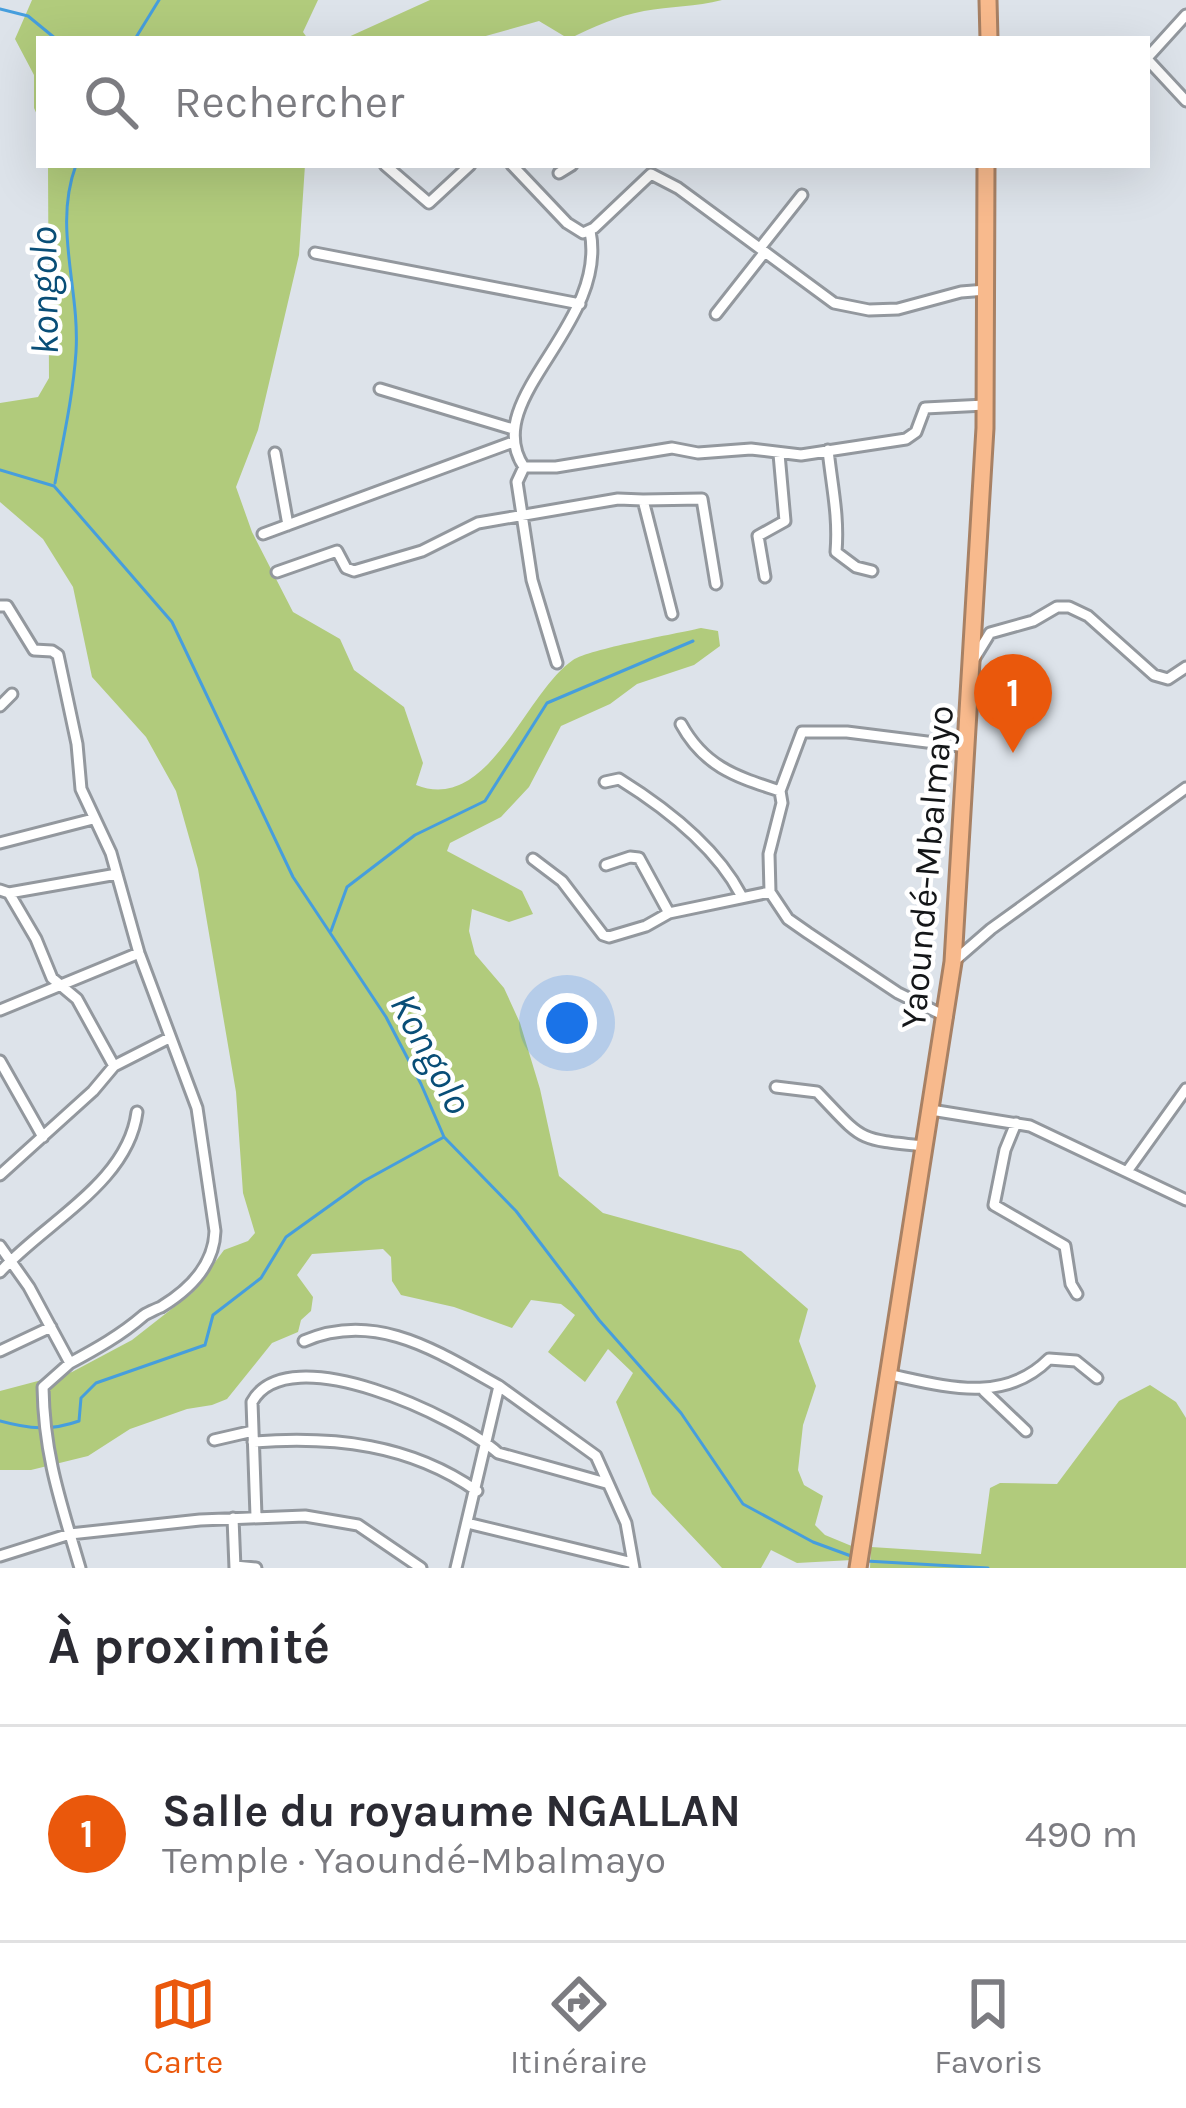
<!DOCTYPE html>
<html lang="fr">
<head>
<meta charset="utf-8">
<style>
  body { margin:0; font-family:Karla,sans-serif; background:#f2f2f3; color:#2b2b33 }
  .you { position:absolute; left:567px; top:1023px; width:42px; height:42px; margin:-30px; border:9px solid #fff; border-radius:50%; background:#1a73e8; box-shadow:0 0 0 18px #1a73e833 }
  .badge { display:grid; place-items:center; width:78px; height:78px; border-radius:50%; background:#ea580c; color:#fff; font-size:39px; font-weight:700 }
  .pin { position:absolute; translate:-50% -99px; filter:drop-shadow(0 3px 6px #0008) }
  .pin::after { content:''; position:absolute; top:63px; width:42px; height:36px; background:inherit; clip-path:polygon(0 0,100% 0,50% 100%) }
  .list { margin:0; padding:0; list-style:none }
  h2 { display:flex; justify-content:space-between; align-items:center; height:156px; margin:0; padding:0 48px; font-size:51px }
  h2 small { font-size:39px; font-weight:400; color:#7c7c81 }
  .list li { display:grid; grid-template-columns:78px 1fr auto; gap:36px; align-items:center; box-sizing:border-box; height:216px; padding:0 48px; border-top:3px solid #e1e1e2 }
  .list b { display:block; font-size:45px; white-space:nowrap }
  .list p { margin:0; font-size:39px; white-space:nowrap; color:#7c7c81 }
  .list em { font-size:39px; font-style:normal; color:#7c7c81 }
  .icon { flex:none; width:66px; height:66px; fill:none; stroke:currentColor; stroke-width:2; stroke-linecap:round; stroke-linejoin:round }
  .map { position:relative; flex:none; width:1186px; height:1568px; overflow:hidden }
  .search { position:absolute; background:#fff; box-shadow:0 12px 48px #0002; left:36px; right:36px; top:36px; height:132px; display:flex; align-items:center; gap:30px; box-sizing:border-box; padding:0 42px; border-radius:0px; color:#7c7c81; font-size:45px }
  .sheet { height:372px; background:#fff }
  nav { display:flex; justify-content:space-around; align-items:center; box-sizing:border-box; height:168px; border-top:3px solid #e1e1e2; background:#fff; font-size:33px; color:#7c7c81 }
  nav a { display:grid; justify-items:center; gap:6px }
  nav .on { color:#ea580c }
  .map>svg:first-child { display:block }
  .green { fill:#b1cb7c }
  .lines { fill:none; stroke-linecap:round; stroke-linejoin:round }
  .stream { stroke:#469edd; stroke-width:3 }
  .minor-casing { stroke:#93989e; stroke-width:15 }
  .highway-casing { stroke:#a88164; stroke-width:21 }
  .minor { stroke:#fff; stroke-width:9 }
  .highway { stroke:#f8ba8d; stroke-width:15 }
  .labels { text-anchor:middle; stroke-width:9; stroke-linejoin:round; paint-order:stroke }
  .street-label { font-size:36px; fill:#141618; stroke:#fff }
  .water-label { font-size:39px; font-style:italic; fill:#094e77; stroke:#fff }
</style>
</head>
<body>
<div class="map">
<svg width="1186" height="1568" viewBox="0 0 1186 1568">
  <rect width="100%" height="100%" fill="#dde3ea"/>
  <path class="green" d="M32 0H318L303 32 308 39H39V119L34 108V75L15 39Z
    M430 0H722C696 7 670 6 644 11 617 16 593 27 569 39L539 21 475 39H344Z
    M48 165H305L299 255 258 430 236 487 252 532 293 612 340 639 354 670 404 707 423 763 416 785C489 814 524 694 573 660 590 649 675 634 701 628L718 631 720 646 694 665 637 684 610 704 561 726 529 787 501 817 450 843 447 851 522 891 533 914 509 922 472 909 469 931 475 954 504 988 520 1023 540 1089 559 1176 603 1213 741 1251 808 1309 799 1341 816 1386 803 1425 798 1470 804 1485 823 1496 815 1525 825 1535 854 1547 852 1560 797 1563 771 1550 761 1568H722L652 1494 616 1402 633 1373 608 1349 585 1382 548 1352 575 1315 561 1304 531 1300 512 1328 454 1307 401 1295 392 1281 391 1257 383 1249 312 1254 297 1275 313 1297 311 1311 301 1320 298 1332 272 1343 227 1399 212 1405 187 1409 130 1429 88 1456 31 1470H0V1391L72 1372 132 1340 192 1293 224 1250 248 1241 255 1233 243 1193 236 1092 198 869 176 791 146 737 92 677 73 587 43 539 0 502V403L38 397 49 378Z
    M1150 1385 1176 1402 1186 1418V1568H870L871 1547 981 1554 990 1488 1000 1483 1057 1484 1119 1401Z"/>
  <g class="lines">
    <path class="stream" d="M0 9 28 16 56 39
      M135 39 159 0
      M0 470 54 486 172 622 293 877 386 1017 421 1084 444 1137 516 1211 599 1320 681 1413 743 1504 813 1542 851 1556
      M55 483C63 440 73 396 76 352 80 288 53 227 76 165
      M331 931 347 887 415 835 485 801 547 703 693 641
      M0 1421C29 1429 51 1431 79 1421L81 1398 96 1383 205 1345 213 1315 261 1278 286 1237 364 1181 444 1137
      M866 1561 988 1568"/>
    <defs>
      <path id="minor" d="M1147 58 1186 15
        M1147 59 1186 101
        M385 165 429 203 470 165
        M512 165 567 223 583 233 594 228 651 174 678 188 834 303 869 310 898 309 961 292 986 290
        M559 173 572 165
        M590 231C609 326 478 399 524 467H556L672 448 698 453 751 449 801 455 906 439 916 432 925 408 985 405
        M760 248 802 195
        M315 253 580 304
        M716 314 764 253
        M380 389 513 429
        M828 450C832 487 839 516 836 552L856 567 872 571
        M275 453 288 525
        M524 467 517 482 532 580 557 663
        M643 500 702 499 716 584
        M263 534 513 442
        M277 572 337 551 346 568 354 571 422 551 478 523 618 499 643 500 672 614
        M765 577 758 536 785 521 779 454
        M0 606H7L34 650 52 651 58 655 77 744 81 789 111 853 139 953 197 1108 215 1231C214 1266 189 1290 161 1307 158 1308 145 1314 143 1316 121 1335 96 1349 70 1363L29 1287 0 1246
        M974 659 990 633 1033 621 1057 607H1069L1088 616 1154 675 1168 679 1186 667
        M0 706 12 694
        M681 724C705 768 738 777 780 791
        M605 782 619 779C664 807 716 847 741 895
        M0 843 93 819
        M533 859 562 881 603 935 609 937 646 926 669 913 770 892
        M606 865 630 857 639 858 669 913
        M0 890 9 893 36 939 52 978 77 999 114 1066
        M9 893 117 874
        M953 962 991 929 1186 788
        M0 1010 139 953
        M947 1017 898 993 808 933 788 919 770 892 769 854 782 803 780 791 802 732H847L967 747
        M0 1061 43 1137
        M776 1087 817 1092C864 1141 855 1139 924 1146
        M931 1110 1030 1126 1186 1200
        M1016 1123 1005 1150 994 1205 1065 1246 1071 1284 1077 1294
        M1128 1170 1186 1089
        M0 1175 93 1091 114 1066 169 1038
        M0 1272C44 1223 128 1183 137 1112
        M304 1341C376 1310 438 1352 499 1386
        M0 1351 51 1327
        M70 1363 43 1387C44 1456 61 1503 80 1568
        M887 1374C944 1386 1003 1405 1049 1359L1076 1361 1097 1378
        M984 1391 1026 1431
        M214 1440 253 1431
        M253 1442C334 1436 410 1444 477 1491
        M256 1516 252 1402C288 1336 459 1418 498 1453L606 1483
        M233 1518 235 1568
        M467 1523 633 1563
        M0 1556 70 1534 200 1520 305 1516 358 1525 421 1568
        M235 1566 256 1568
        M456 1568 499 1386 596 1456 626 1523 634 1568"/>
      <path id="highway" d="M988 0 989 39
        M858 1568 953 962 985 428 986 165"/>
    </defs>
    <use href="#minor" class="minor-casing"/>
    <use href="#highway" class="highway-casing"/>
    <use href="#minor" class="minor"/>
    <use href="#highway" class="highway"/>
  </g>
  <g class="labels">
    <g class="street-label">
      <text transform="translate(926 867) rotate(-85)" y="13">Yaoundé-Mbalmayo</text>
    </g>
    <g class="water-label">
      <text transform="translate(43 291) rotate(-91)" y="14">kongolo</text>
      <text transform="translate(432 1053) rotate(62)" y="14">Kongolo</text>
    </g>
  </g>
</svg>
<div class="you"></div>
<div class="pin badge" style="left:1013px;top:753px">1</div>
<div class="search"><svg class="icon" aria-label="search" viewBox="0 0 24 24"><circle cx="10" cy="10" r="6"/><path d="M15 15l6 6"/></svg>Rechercher</div>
</div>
<section class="sheet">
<h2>À proximité<small></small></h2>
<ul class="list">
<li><span class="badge">1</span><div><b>Salle du royaume NGALLAN</b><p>Temple · Yaoundé-Mbalmayo</p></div><em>490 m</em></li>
</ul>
</section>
<nav>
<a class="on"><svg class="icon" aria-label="map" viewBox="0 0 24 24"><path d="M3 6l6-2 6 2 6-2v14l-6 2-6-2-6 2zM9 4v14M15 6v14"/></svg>Carte</a>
<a><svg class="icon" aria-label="directions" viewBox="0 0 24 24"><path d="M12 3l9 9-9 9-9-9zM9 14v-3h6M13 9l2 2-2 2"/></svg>Itinéraire</a>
<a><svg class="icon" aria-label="saved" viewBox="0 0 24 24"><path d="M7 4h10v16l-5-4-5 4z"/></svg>Favoris</a>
</nav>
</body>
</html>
